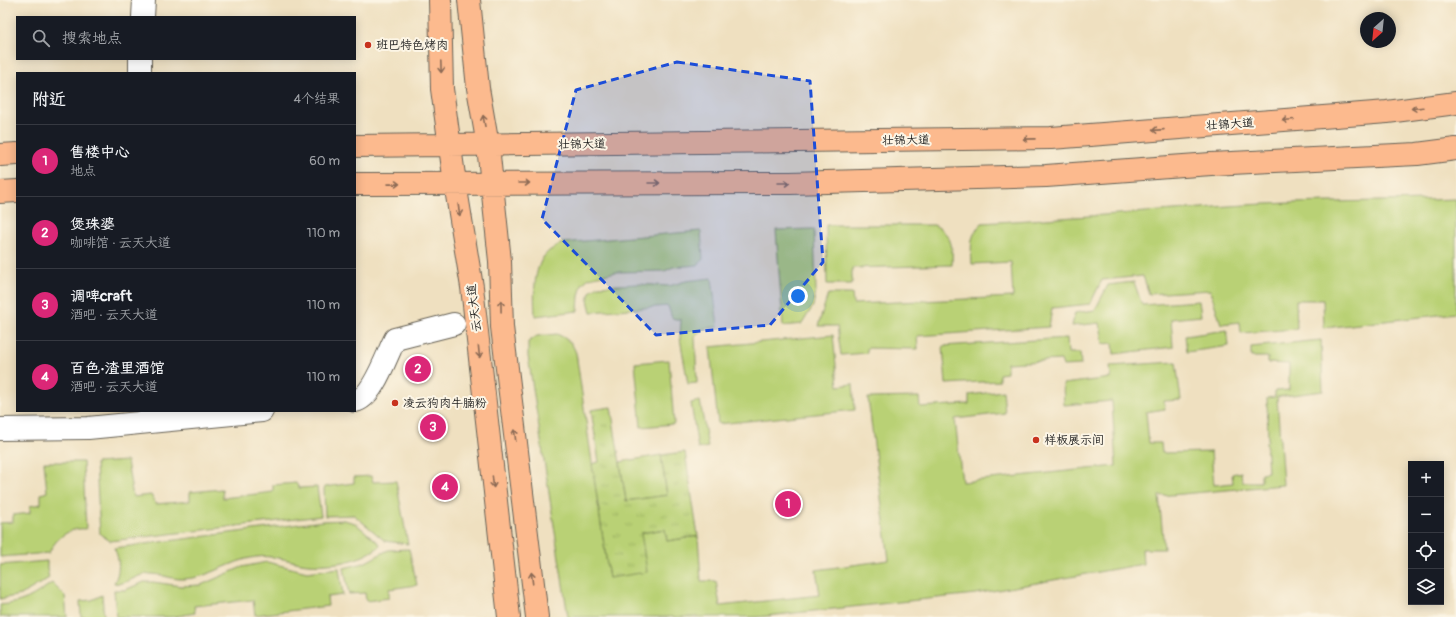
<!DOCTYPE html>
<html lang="zh">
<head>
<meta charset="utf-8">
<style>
  body { margin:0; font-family:Pangolin,"LXGW WenKai TC",sans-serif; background:#242831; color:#f1f3f6 }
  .controls { position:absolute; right:12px; bottom:12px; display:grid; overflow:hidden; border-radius:0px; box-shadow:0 2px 10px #0003 }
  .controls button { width:36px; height:36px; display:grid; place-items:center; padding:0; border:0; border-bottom:1px solid #363941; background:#171b24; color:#f1f3f6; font:20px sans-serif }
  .compass { position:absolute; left:1360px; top:12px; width:36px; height:36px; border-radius:50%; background:#171b24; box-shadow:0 2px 10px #0003; rotate:207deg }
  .you { position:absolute; left:798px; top:296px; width:14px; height:14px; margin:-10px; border:3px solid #fff; border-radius:50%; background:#1a73e8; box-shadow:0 0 0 6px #1a73e833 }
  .badge { display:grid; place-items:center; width:26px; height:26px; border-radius:50%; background:#db2777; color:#fff; font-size:13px; font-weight:700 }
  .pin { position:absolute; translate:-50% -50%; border:2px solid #fff; box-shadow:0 1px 4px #0006 }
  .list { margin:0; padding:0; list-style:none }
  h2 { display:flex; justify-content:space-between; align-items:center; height:52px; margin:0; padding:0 16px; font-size:17px }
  h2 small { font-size:13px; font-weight:400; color:#9ea1a6 }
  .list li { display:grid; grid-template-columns:26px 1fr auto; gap:12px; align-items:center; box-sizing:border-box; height:72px; padding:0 16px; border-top:1px solid #363941 }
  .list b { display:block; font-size:15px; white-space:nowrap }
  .list p { margin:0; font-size:13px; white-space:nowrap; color:#9ea1a6 }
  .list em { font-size:13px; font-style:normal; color:#9ea1a6 }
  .icon { flex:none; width:22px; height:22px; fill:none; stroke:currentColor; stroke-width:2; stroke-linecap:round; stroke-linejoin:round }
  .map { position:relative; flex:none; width:1456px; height:617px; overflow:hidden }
  .search { position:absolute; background:#171b24; box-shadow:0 2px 10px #0003; left:16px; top:16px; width:340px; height:44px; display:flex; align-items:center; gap:10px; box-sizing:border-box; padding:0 14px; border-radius:0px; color:#9ea1a6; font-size:15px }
  .panel { position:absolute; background:#171b24; box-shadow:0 2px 10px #0003; left:16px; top:72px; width:340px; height:340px; border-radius:0px }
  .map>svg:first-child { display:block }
  .grass { fill:#b9d175; stroke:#6a7648 }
  .park { fill:url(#park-tufts); stroke:#6a7648 }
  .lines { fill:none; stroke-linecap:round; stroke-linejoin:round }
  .minor-casing { stroke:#666155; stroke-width:24 }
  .major-casing { stroke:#666155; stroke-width:24 }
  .minor { stroke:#fff; stroke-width:22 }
  .major { stroke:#fcba8e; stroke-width:22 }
  .oneway { stroke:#8c6b55 }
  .marked { fill:#1d4ed8; fill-opacity:0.2; stroke:#1d4ed8; stroke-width:3; stroke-dasharray:8 5; stroke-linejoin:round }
  .poi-dot { fill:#c8321e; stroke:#fcf5e5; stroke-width:1.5 }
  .labels { text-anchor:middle; stroke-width:4; stroke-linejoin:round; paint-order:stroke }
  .poi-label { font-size:12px; fill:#1c1c1c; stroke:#fcf5e5; text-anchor:start }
  .street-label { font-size:12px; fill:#1c1c1c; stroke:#fcf5e5 }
</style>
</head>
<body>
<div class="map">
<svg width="1456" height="617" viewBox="0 0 1456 617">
  <defs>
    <pattern id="park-tufts" width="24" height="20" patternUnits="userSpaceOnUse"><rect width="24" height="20" fill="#b9d175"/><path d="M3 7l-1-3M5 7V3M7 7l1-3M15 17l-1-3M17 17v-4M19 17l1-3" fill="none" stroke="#9eb365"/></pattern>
  </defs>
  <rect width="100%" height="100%" fill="#fcf5e5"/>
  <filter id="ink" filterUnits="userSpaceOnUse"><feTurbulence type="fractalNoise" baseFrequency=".025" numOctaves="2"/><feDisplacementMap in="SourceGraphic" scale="8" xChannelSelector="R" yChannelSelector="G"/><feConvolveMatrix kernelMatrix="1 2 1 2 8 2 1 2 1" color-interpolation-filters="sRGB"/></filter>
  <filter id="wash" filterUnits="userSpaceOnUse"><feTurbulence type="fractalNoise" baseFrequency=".012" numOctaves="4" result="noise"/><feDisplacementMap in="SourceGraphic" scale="16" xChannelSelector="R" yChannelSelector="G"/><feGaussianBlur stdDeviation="0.9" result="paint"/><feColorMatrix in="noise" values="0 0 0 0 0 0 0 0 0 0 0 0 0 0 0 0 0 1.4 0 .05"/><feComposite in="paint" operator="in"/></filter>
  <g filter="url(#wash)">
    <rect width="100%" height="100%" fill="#efe0c0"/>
    <path class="grass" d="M1456 199V313L1324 328 1323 300H1296L1297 329 1241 333 1240 322 1221 324 1210 290 1149 294 1143 276 1102 280 1090 304 1052 308 1049 327 917 336 918 349 867 348V353L841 355 837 326H818L828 294H852L853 304 1013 297 1011 262 972 264C971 246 969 236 982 223 1065 218 1147 212 1229 206 1305 201 1381 202 1456 199Z
      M826 225H934C952 234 953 246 952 265L852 268V284H827Z
      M814 229 816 291 813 306 802 324 783 326 776 230Z
      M701 231 703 259 698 265 673 267 665 271 616 272 589 278 582 284 579 296 578 311 535 316C534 297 532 265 549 251 553 248 558 246 562 243Z
      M712 278 718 327C708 328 700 328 695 337L697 383 688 384 680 338 681 320 672 318 668 306 591 312 588 300 590 292 598 286 638 284 669 286 686 281Z
      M1134 282 1142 305 1199 301 1201 316 1171 319 1173 347 1114 354 1113 343 1103 344 1100 323 1072 326 1075 313 1095 310 1108 285Z
      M1227 330 1229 346 1187 352 1185 336Z
      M557 334C567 339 572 342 576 353L609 578 641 533 665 529 667 541 698 536 701 581H716L720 606 820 595 816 570 889 560 868 398 919 397 920 407 969 404V395L1003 391 1005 413 955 419 962 482 1116 466 1112 401 1064 405 1063 384 1111 378 1110 366 1176 362 1181 400 1164 401 1165 409 1146 412 1149 443H1161L1162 453 1211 452 1214 485 1233 483 1232 474 1241 472 1242 482H1261V473L1268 472 1266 442 1268 441 1267 398 1275 397V391L1289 390V364L1268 363V357H1251V347L1321 340 1323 391 1277 397 1283 485 1159 496 1164 549H1142L1143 564 975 594 757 617H568L528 356V342L537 336Z
      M833 335 838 386 853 384 855 410 718 424 710 347Z
      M1067 338 1068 353H1080L1081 365 1063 366 1061 360 1007 363V373L999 374V381L946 384 943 346Z
      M669 360 674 424 641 427 635 363Z
      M700 401 708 447 698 449 691 403Z
      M661 455 667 495 626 501 620 462Z
      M127 461 133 497 151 495 156 504 190 501V492L222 489 223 498 273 492V485L296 483 299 488 317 487 321 516 110 541 100 534 96 463Z
      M44 462H83L86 529C69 527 55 539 49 553L0 557V523L13 522V515L30 513V506L41 504V494L47 492Z
      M371 476 373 482 396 481 408 544 385 541 354 515 325 516 324 487 354 483V477Z
      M344 520 355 523 380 544 379 547C373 551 365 556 358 558 345 564 314 566 301 563 286 560 272 555 256 557 231 560 210 578 184 579 170 580 157 571 142 575 132 578 125 585 114 583 120 572 120 559 114 548L323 521Z
      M409 549 417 585 389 589V598L366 601 365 593 349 594 344 568 364 563 388 550Z
      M47 561V569L49 578 21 595 0 599V565Z
      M267 562 307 572 339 568 343 595 327 597 328 606 255 615 253 600 194 606 195 613 171 617H116L114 590H125L144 582H153L181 586 201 585 242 567Z
      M52 583 65 596 67 617H0V605C24 603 33 596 52 583Z
      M102 595 104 617H81L80 601 92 600Z"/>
    <path class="park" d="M611 407 626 501 667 495 661 455 685 452 698 536 667 541 665 529 641 533 647 572 609 578 592 464 599 462 591 410Z"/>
  </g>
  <g filter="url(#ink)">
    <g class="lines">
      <defs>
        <path id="minor" d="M143 17 144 0
          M140 73V59
          M355 401C373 398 387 354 395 339L454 324
          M0 429 88 428 262 411"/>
        <path id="major" d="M440 0 442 89 455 183 472 287 509 617
          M469 0 478 88 488 146 500 261 502 327 537 617
          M355 146 1051 138 1387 112 1456 103
          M0 155 17 154
          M355 184 790 183 1046 176 1211 164 1417 154 1456 149
          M0 192 17 191"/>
      </defs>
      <use href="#minor" class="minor-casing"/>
      <use href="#major" class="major-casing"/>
      <use href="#minor" class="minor"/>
      <use href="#major" class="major"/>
    </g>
    <defs><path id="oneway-shaft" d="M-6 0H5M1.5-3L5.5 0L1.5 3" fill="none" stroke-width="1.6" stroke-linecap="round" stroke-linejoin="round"/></defs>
    <g class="oneway">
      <use href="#oneway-shaft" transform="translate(441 67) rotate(88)"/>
      <use href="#oneway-shaft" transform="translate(1417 108) rotate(173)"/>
      <use href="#oneway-shaft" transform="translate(1288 120) rotate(175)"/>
      <use href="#oneway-shaft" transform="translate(484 121) rotate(-100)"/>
      <use href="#oneway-shaft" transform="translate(1158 130) rotate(176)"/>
      <use href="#oneway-shaft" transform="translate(1029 139) rotate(179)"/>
      <use href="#oneway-shaft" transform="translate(524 183)"/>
      <use href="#oneway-shaft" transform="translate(654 183)"/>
      <use href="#oneway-shaft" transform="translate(784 183)"/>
      <use href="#oneway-shaft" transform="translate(394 184) rotate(-1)"/>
      <use href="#oneway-shaft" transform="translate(459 210) rotate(81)"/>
      <use href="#oneway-shaft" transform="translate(501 306) rotate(-91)"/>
      <use href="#oneway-shaft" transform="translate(479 352) rotate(84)"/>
      <use href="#oneway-shaft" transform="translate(515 435) rotate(-97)"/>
      <use href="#oneway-shaft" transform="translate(493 482) rotate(84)"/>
      <use href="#oneway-shaft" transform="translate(532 578) rotate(-97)"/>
    </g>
  </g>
  <path class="marked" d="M677 62 810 81 823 262 770 325 656 335 542 219 576 90Z"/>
  <g class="poi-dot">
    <circle cx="368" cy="45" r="4"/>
    <circle cx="395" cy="403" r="4"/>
    <circle cx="1036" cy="440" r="4"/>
  </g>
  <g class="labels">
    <g class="poi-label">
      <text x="376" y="49">班巴特色烤肉</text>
      <text x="403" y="407">凌云狗肉牛腩粉</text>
      <text x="1044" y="444">样板展示间</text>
    </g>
    <g class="street-label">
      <text transform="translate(1230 124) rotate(-4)" y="4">壮锦大道</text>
      <text transform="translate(906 140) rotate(-1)" y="4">壮锦大道</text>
      <text transform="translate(582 144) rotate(-1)" y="4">壮锦大道</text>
      <text transform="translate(474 308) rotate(-97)" y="4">云天大道</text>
    </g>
  </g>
</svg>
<div class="controls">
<button>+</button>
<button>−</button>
<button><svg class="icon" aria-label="locate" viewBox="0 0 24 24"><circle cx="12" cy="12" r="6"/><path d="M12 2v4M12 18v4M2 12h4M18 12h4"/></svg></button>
<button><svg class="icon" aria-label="layers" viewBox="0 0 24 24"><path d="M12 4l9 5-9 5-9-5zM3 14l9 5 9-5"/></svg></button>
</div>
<svg class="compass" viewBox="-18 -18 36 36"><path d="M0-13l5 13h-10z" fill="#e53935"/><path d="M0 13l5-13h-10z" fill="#9ea1a6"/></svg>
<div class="you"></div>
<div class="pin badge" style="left:788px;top:504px">1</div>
<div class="pin badge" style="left:418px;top:369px">2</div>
<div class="pin badge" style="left:433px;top:427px">3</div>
<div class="pin badge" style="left:445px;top:487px">4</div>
<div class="search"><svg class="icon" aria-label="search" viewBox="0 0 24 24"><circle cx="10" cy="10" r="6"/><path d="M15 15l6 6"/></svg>搜索地点</div>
<section class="panel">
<h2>附近<small>4个结果</small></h2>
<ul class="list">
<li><span class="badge">1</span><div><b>售楼中心</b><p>地点</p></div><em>60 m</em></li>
<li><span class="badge">2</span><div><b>煲珠婆</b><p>咖啡馆 · 云天大道</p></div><em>110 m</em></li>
<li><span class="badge">3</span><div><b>调啤craft</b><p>酒吧 · 云天大道</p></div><em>110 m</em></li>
<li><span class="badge">4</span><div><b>百色·渣里酒馆</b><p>酒吧 · 云天大道</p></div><em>110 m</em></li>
</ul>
</section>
</div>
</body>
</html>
